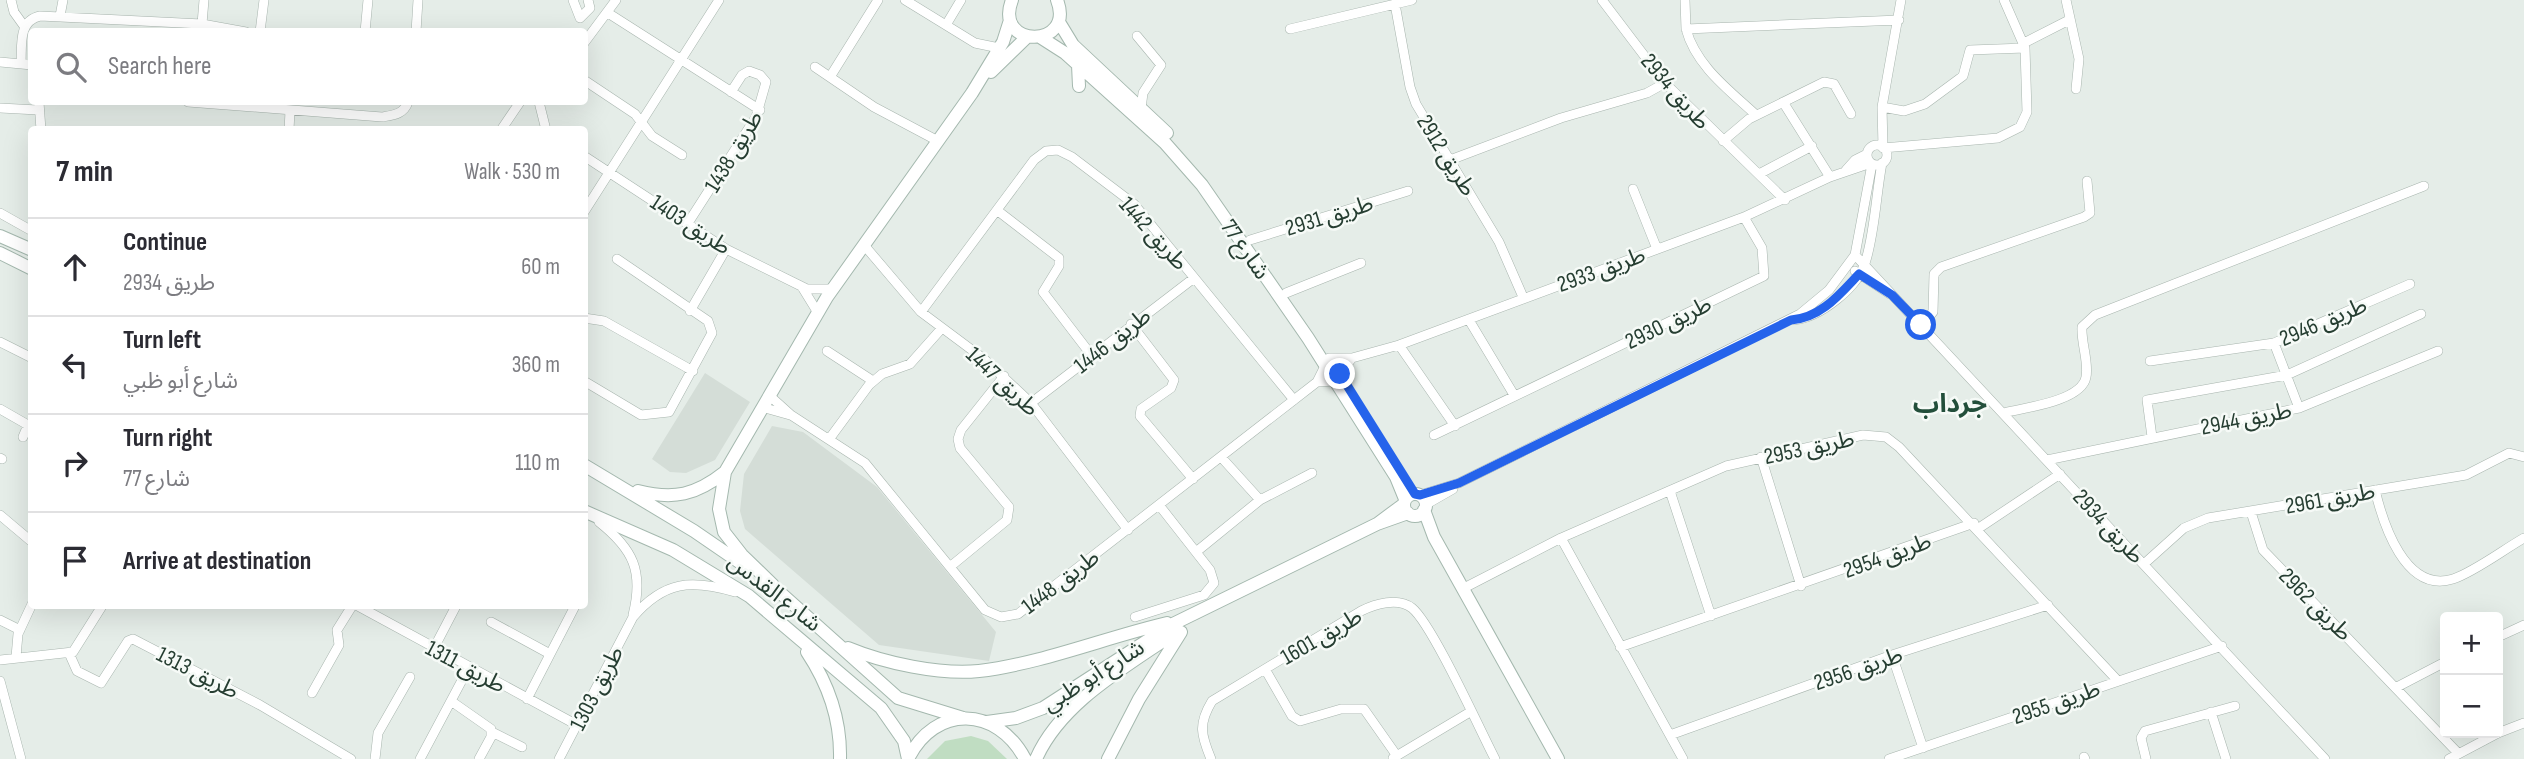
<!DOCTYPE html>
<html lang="en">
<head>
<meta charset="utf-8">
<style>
  body { margin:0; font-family:"Sofia Sans Condensed","Noto Sans Arabic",sans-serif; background:#f7f7f7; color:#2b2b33 }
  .controls { position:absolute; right:21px; bottom:21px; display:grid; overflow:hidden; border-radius:7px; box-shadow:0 7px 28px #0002 }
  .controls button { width:63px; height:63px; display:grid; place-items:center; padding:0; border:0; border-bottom:2px solid #e1e1e2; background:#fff; color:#2b2b33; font:35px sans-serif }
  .stop { position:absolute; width:21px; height:21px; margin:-16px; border:5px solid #2563eb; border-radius:50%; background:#fff }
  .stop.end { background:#2563eb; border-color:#fff; box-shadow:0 2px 7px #0008 }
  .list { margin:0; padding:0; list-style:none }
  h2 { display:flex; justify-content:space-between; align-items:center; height:91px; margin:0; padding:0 28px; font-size:30px }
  h2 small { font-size:23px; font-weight:400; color:#7c7c81 }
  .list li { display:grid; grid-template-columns:46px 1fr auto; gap:21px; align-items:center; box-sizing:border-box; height:98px; padding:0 28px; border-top:2px solid #e1e1e2 }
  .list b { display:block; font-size:26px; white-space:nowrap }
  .list p { margin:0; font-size:23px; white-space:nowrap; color:#7c7c81 }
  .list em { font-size:23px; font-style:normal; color:#7c7c81 }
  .icon { flex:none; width:38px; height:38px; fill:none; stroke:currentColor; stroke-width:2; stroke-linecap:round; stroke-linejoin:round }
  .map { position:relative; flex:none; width:2524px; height:759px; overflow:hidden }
  .search { position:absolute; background:#fff; box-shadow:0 7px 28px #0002; left:28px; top:28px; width:560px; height:77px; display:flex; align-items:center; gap:18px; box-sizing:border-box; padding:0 24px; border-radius:7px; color:#7c7c81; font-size:26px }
  .panel { position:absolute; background:#fff; box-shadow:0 7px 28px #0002; left:28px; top:126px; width:560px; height:483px; border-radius:7px }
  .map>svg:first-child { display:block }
  .built { fill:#d4ddd7 }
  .grass { fill:#c0ddc2 }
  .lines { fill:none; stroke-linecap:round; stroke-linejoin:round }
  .street-casing { stroke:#a8b5ae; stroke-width:10 }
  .secondary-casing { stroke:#a4b8ae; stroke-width:14 }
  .street { stroke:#fff; stroke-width:9 }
  .secondary { stroke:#fff; stroke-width:12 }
  .route { stroke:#2563eb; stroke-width:9 }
  .labels { text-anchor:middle; stroke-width:5; stroke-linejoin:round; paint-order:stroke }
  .street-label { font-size:23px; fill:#263e32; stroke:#f6faf7 }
  .quarter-label { font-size:26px; font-weight:bold; fill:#234f3b; stroke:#f6faf7 }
</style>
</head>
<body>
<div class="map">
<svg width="2524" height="759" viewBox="0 0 2524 759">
  <rect width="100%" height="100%" fill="#e5ede8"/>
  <path class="built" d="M705 373 750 402 715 460 686 473 670 472 652 459Z
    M772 426 803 432 877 487 996 632 989 661 879 645 745 529 740 511 744 474Z"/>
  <path class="grass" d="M971 736 988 741 1007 759H927L945 741Z"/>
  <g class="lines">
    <defs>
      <path id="street" d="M11 0 14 12 24 26
        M573 0 580 18 590 8 588 0
        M905 0 975 43 999 48
        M1602 0 1665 83 1785 200
        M1685 0 1686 29
        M2066 0 2079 59 2076 89
        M1395 4 1410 87 1416 104 1499 242 1523 297
        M608 13 760 110
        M60 16 63 0
        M202 24 204 0
        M946 25 961 0
        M1290 29 1412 0
        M260 32 264 0
        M365 32 368 0
        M416 32 418 0
        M1137 36 1161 65 1143 93 1141 109
        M584 43 616 0
        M2024 43 2069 20
        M0 62 32 65
        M21 64C22 45 18 21 40 16L202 24 246 32
        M815 67 874 107 938 141
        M830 77 878 0
        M584 80 635 114 652 136 682 155
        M39 102 41 130
        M188 102 382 117C394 115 404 114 408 102
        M539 102 546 130
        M1783 102 1830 177
        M1882 107 1904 111 1925 104 1963 76 1970 50 2025 48
        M0 108 38 110
        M1756 115C1729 90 1696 66 1686 29L1899 20
        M289 130 290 111
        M501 130 520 102
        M1723 141 1749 119 1824 82 1834 84 1851 114
        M1867 155a10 10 0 1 1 20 0a10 10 0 1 1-20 0Z
        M1883 147 1882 107 1901 0
        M1883 148 1998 138 2020 127 2027 112 2025 48 2004 0
        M584 156 726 249 807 289H832
        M1450 160 1561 118 1647 93 1665 83
        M1846 170 1855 160 1867 154
        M1759 174 1812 146
        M1633 189 1657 249
        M998 211 1059 258V266L1043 292 1092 356
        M584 212 719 0
        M0 213 32 231
        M688 223 756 117 766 82 760 75 749 71 742 75 731 92
        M1250 240 1408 191
        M864 245 921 312 984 359 1031 403 1128 530
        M1855 255 2325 759
        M1855 271 1890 294
        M802 287 818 313
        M1286 293 1361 263
        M690 311 726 249
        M921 312 1034 160 1046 151 1058 150 1072 157 1134 204 1294 400
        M584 318 604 321 693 371
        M1469 320 1514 395
        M1793 320C1820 318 1859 287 1866 260 1875 230 1876 195 1882 163
        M1131 324 1174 380 1171 388 1141 409 1140 416 1193 479
        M1921 325 1933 312 1934 274 1941 267 2084 217 2090 213 2087 181
        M0 342 32 358
        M2274 343 2299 408
        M1399 345 1455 426
        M827 351 873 381
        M1329 358H1352L1399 345 1744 217 1830 177 1871 163
        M2150 361 2274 343 2410 284
        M1325 366 1317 382 1335 381
        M1340 374 1352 358
        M584 381 641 415 669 412 712 333 708 321 617 259
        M771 397 791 415 865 463 985 610 1001 617 1018 614 1317 382
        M1031 403 1194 278
        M765 408 790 415
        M0 409 28 425 23 437
        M2003 413C2024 408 2082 401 2086 377 2089 362 2081 343 2082 327L2095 315 2424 186
        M1434 435 1764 276 1762 248 1744 217
        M2152 437 2147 400 2287 375 2421 314
        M830 438 869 385 882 374 910 364 942 328
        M1221 457 1260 500
        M1761 457 1801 586
        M0 458 2 459
        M2047 460 2299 408 2438 351
        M2375 490C2383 523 2405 594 2453 579 2474 572 2503 550 2524 538
        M1670 491 1711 616
        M1420 495 1459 483 1800 314 1829 290 1855 255 1872 164
        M1425 505 1453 489
        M2251 512 2263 550 2457 752
        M0 515 32 542
        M599 522C633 549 644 571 633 615
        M1979 528 2060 474
        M1561 538 1683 759
        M1196 552 1260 500 1312 473
        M2145 563 2184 528 2208 518 2466 475 2509 453 2524 457
        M951 566 1007 520 1009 507 960 448 958 439 961 430 1004 376
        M1464 588 1561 538 1726 466 1863 435 1886 437 1899 447 2118 681
        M358 606 577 725
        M1135 617 1204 595 1214 583 1210 570 1159 505
        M0 620 20 630
        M491 622 550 654
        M2498 637 2524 625
        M1620 647 1974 523
        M434 648 456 606
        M69 653 77 671 101 683 128 641 133 639 260 705 351 759
        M1892 655 1923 748
        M16 657 18 634 32 604
        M0 660 73 652 102 606
        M1265 669 1292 716 1300 721 1341 709H1364L1397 756
        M0 681 21 759
        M2397 687 2445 662
        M312 693 339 645 337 630 352 606
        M527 699 575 606
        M451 701 491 729V737L479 759
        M2211 712 2226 759
        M492 732 522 747
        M2498 733 2524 723
        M1670 735 1892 655 2048 605
        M2084 757 2085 759
        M1393 758 1470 712
        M375 759 378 733 410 677
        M420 759 469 667
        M559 759 633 617C664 581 691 579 735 592
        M1211 759C1201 735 1198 724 1212 701L1361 611C1375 604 1398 597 1412 608 1432 624 1480 730 1495 759
        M1889 759 2222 646
        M2146 759 2141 738 2145 731 2235 706
        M2449 759 2498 733"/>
      <path id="secondary" d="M1012 0C993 49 1076 49 1057 0
        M1059 22 1073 45 1167 133
        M1040 37 1065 53 1165 143 1202 185 1308 338 1396 477 1405 499
        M1078 65 1079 86
        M991 72 1027 37
        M0 236 32 250
        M0 253 32 269
        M584 465 694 531 745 566
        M638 491C674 500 696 495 725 472
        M1404 505a11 11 0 1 1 22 0a11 11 0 1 1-22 0Z
        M1424 510 1434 537 1558 759
        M584 511 673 550 749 596 881 708 904 741 908 759
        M1377 524 1404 504
        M766 580 898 698 963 718
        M773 585 742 555 724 532 719 509 725 472 827 297 972 93 1003 42 1010 20
        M848 648C884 663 940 675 979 671 1040 664 1107 637 1167 623
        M807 652C829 685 841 719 840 759
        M987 722 1016 718 1043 708 1173 624 1377 524 1408 513
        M908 759C935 704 997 706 1025 759
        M1036 759C1061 702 1126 667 1176 632
        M1108 759 1139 699 1181 632"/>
    </defs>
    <use href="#street" class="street-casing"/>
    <use href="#secondary" class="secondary-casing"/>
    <use href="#street" class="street"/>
    <use href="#secondary" class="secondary"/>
  </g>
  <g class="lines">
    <path class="route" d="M1340 374 1415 494 1420 495 1459 483 1791 320C1821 318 1840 294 1859 274L1892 295 1921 325"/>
  </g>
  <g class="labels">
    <g class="street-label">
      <text transform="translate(1676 91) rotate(49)" y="8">طريق 2934</text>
      <text transform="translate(733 151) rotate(-59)" y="8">طريق 1438</text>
      <text transform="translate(1447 155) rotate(58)" y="8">طريق 2912</text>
      <text transform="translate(1329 215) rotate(-17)" y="8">طريق 2931</text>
      <text transform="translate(691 224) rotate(33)" y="8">طريق 1403</text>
      <text transform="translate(1154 233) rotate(48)" y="8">طريق 1442</text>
      <text transform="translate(1246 249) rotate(55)" y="8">شارع 77</text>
      <text transform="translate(1601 269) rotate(-20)" y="8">طريق 2933</text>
      <text transform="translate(2323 321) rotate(-23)" y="8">طريق 2946</text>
      <text transform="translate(1668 322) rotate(-26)" y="8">طريق 2930</text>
      <text transform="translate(1112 340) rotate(-38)" y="8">طريق 1446</text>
      <text transform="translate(1003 381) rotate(43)" y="8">طريق 1447</text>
      <text transform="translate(2246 418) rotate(-11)" y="8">طريق 2944</text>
      <text transform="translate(1809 447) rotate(-12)" y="8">طريق 2953</text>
      <text transform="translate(2330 498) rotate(-10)" y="8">طريق 2961</text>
      <text transform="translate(2109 526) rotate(47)" y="8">طريق 2934</text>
      <text transform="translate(1887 555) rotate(-20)" y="8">طريق 2954</text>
      <text transform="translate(1060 581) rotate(-37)" y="8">طريق 1448</text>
      <text transform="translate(775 592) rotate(38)" y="8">شارع القدس</text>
      <text transform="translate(2316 604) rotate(45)" y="8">طريق 2962</text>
      <text transform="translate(1321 636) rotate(-30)" y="8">طريق 1601</text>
      <text transform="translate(466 666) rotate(28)" y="8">طريق 1311</text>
      <text transform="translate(1858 668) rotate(-19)" y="8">طريق 2956</text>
      <text transform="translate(198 672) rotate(27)" y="8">طريق 1313</text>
      <text transform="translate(1093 675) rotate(-32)" y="8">شارع أبو ظبي</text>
      <text transform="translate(596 688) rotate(-63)" y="8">طريق 1303</text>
      <text transform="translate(2056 702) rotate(-19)" y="8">طريق 2955</text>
    </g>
    <g class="quarter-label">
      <text x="1950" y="412">جرداب</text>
    </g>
  </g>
</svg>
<div class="controls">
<button>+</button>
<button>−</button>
</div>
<div class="stop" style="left:1921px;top:325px"></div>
<div class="stop end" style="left:1340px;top:374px"></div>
<div class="search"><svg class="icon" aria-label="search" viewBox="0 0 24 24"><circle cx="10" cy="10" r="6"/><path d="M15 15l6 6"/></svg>Search here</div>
<section class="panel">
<h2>7 min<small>Walk · 530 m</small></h2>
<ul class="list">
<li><svg class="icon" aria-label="ahead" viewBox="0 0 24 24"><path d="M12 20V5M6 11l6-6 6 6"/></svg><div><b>Continue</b><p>طريق 2934</p></div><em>60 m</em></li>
<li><svg class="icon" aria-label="left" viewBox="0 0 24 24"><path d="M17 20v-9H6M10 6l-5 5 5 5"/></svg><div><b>Turn left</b><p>شارع أبو ظبي</p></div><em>360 m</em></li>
<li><svg class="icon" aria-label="right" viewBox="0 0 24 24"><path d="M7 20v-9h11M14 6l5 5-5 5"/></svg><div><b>Turn right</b><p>شارع 77</p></div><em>110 m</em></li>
<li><svg class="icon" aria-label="arrive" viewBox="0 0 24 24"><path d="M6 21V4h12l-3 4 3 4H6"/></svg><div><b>Arrive at destination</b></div></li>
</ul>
</section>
</div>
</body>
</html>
